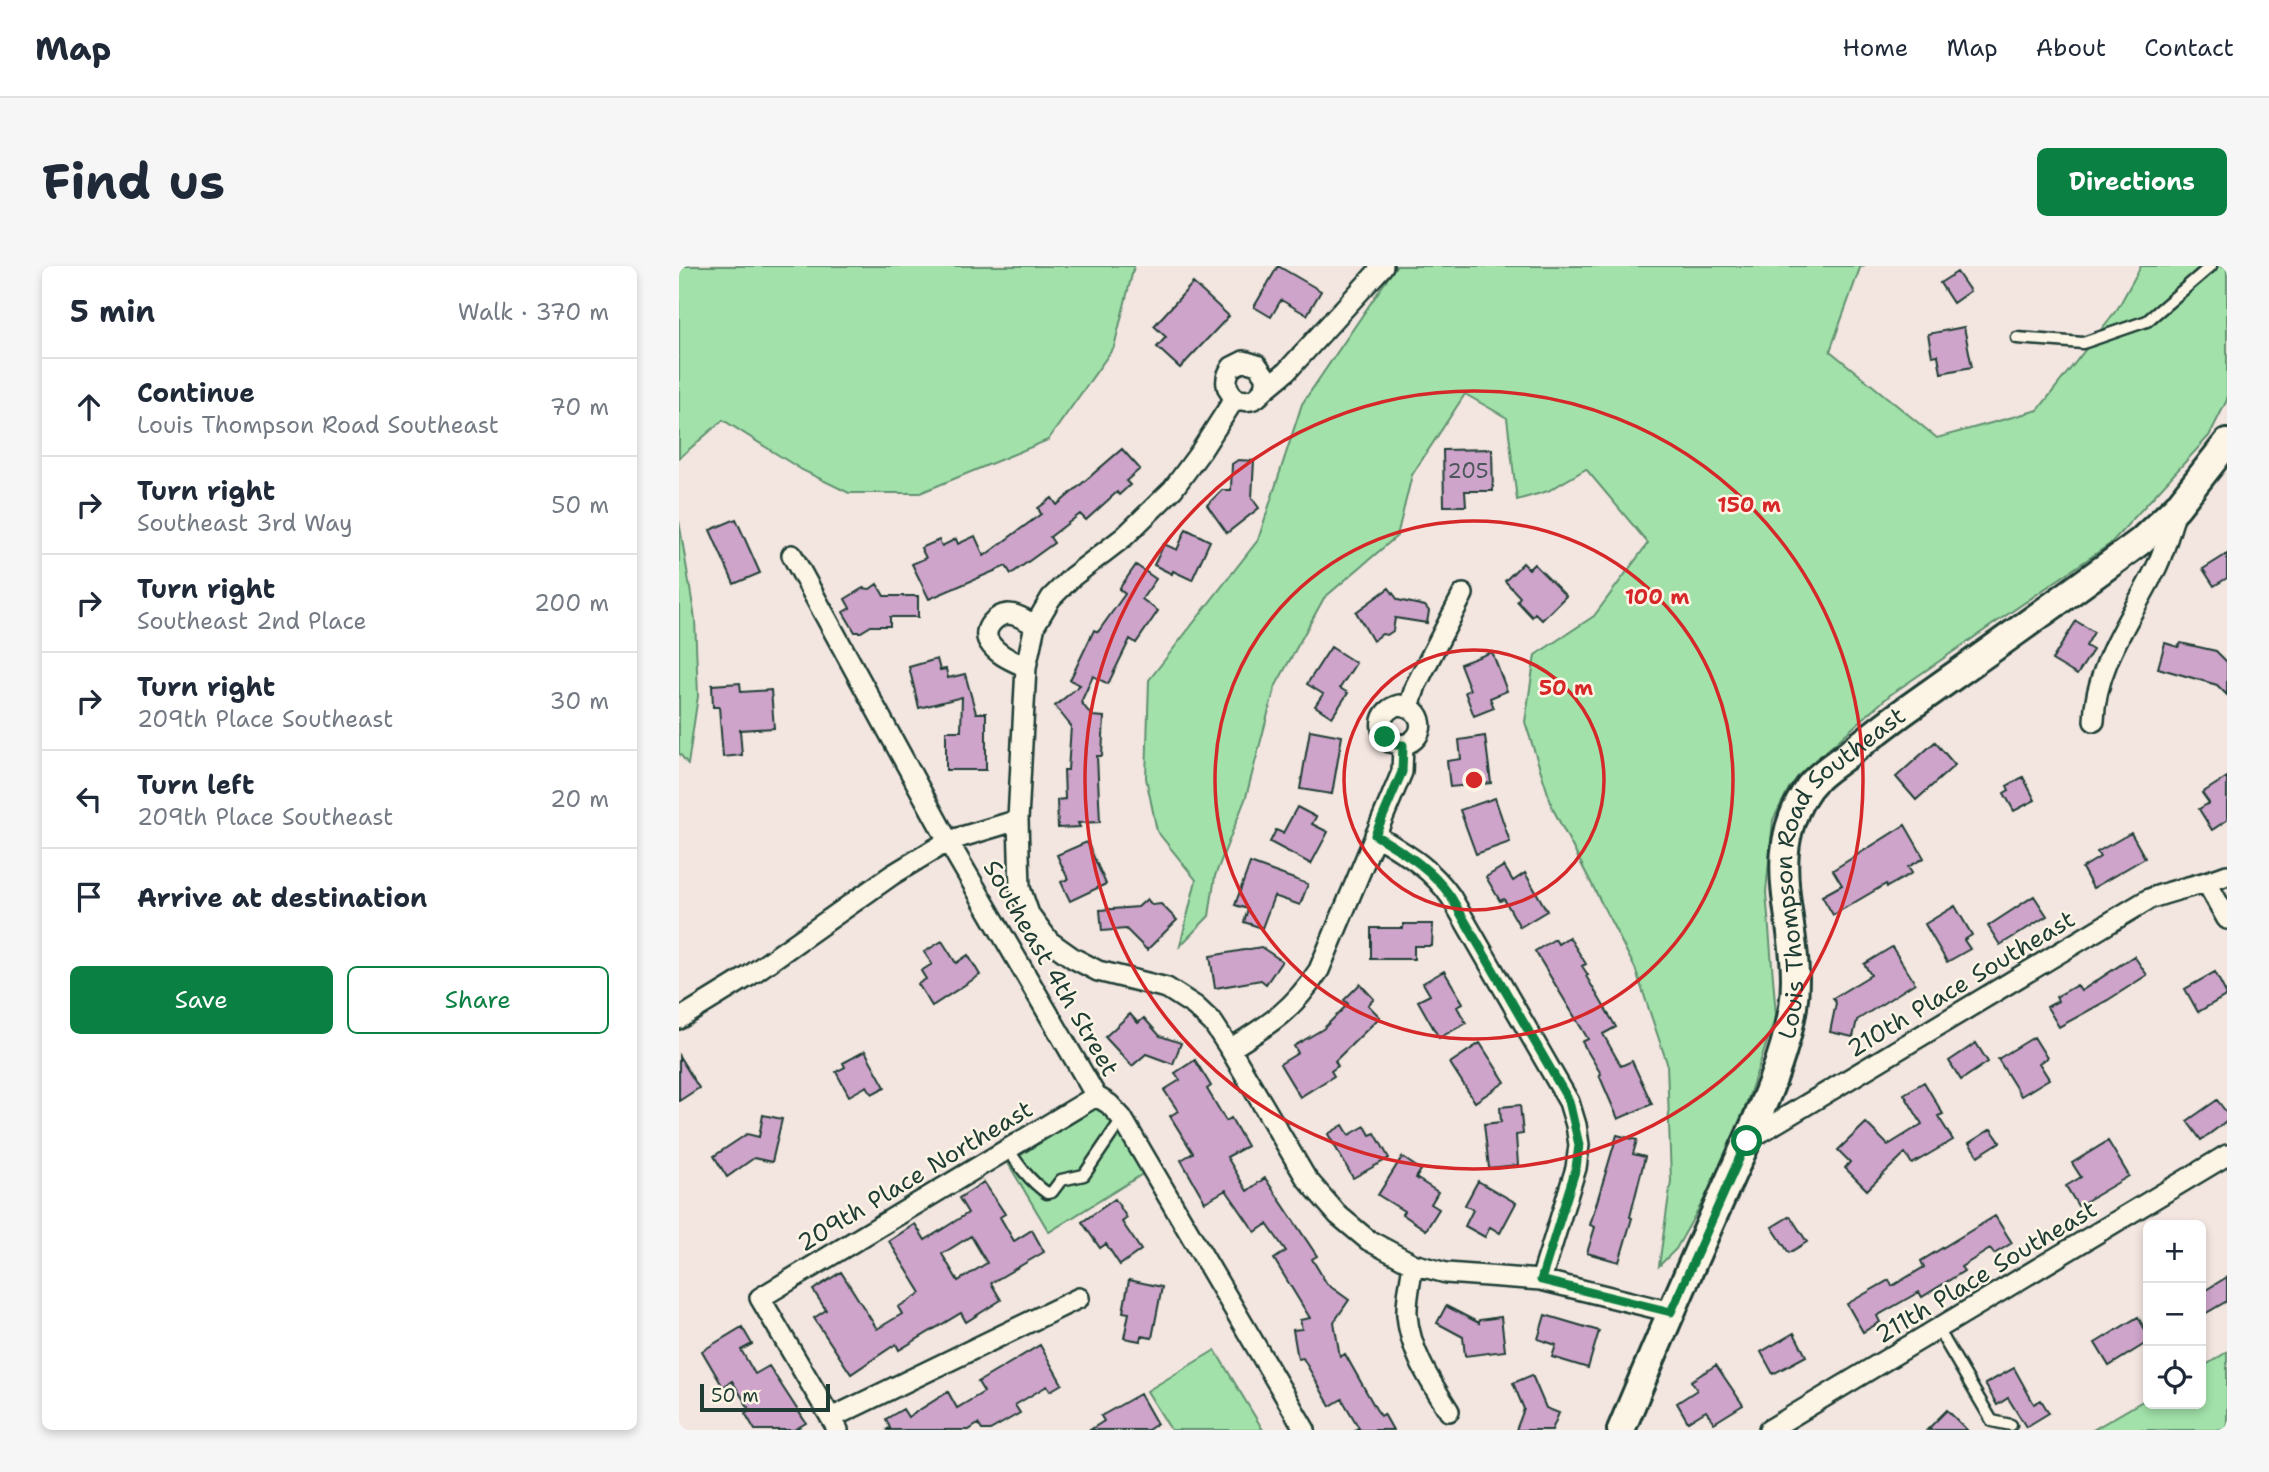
<!DOCTYPE html>
<html lang="en">
<head>
<meta charset="utf-8">
<style>
  body { margin:0; font-family:"Shantell Sans",sans-serif; background:#f6f6f7; color:#1f2937 }
  .controls { position:absolute; right:21px; bottom:21px; display:grid; overflow:hidden; border-radius:10px; box-shadow:0 4px 10px #0003 }
  .controls button { width:63px; height:63px; display:grid; place-items:center; padding:0; border:0; border-bottom:2px solid #e0e1e3; background:#fff; color:#1f2937; font:35px sans-serif }
  .scale { position:absolute; left:21px; bottom:18px; width:130px; box-sizing:border-box; padding-left:7px; border:4px solid #1f3d34; border-top:0; font-size:19px; line-height:24px; white-space:nowrap; color:#1f3d34; -webkit-text-stroke:5px #fcf5e5; paint-order:stroke }
  .stop { position:absolute; width:21px; height:21px; margin:-16px; border:5px solid #0b8043; border-radius:50%; background:#fff }
  .stop.end { background:#0b8043; border-color:#fff; box-shadow:0 2px 7px #0008 }
  .list { margin:0; padding:0; list-style:none }
  h2 { display:flex; justify-content:space-between; align-items:center; height:91px; margin:0; padding:0 28px; font-size:30px }
  h2 small { font-size:23px; font-weight:400; color:#747a83 }
  .list li { display:grid; grid-template-columns:46px 1fr auto; gap:21px; align-items:center; box-sizing:border-box; height:98px; padding:0 28px; border-top:2px solid #e0e1e3 }
  .list b { display:block; font-size:26px; white-space:nowrap }
  .list p { margin:0; font-size:23px; white-space:nowrap; color:#747a83 }
  .list em { font-size:23px; font-style:normal; color:#747a83 }
  .actions { display:flex; gap:14px; padding:21px 28px }
  .actions a { flex:1; padding:16px 0; border:2px solid #0b8043; border-radius:10px; text-align:center; font-size:24px; color:#0b8043 }
  .actions .main { background:#0b8043; color:#fff }
  .icon { flex:none; width:38px; height:38px; fill:none; stroke:currentColor; stroke-width:2; stroke-linecap:round; stroke-linejoin:round }
  .map { position:relative; flex:none; width:1548px; height:1164px; overflow:hidden; border-radius:10px }
  header { display:flex; align-items:center; gap:42px; box-sizing:border-box; height:98px; padding:0 35px; background:#fff; border-bottom:2px solid #e0e1e3 }
  header strong { font-size:33px }
  nav { display:flex; gap:38px; margin-inline-start:auto; font-size:24px }
  .intro { display:flex; align-items:center; justify-content:space-between; box-sizing:border-box; height:168px; padding:0 42px }
  h1 { margin:0; font-size:49px }
  .button { padding:18px 32px; border-radius:10px; background:#0b8043; color:#fff; font-size:24px; font-weight:700 }
  main { display:flex; gap:42px; padding:0 42px }
  aside { flex:1; background:#fff; border-radius:10px; box-shadow:0 4px 10px #0003 }
  .map>svg:first-child { display:block }
  .green { fill:#a2e2aa; stroke:#60906f; stroke-width:2 }
  .building { fill:#cea4ca; stroke:#1f3d34; stroke-width:2; fill-rule:evenodd }
  .lines { fill:none; stroke-linecap:round; stroke-linejoin:round }
  .lane-casing { stroke:#1f3d34; stroke-width:15 }
  .street-casing { stroke:#1f3d34; stroke-width:24 }
  .secondary-casing { stroke:#1f3d34; stroke-width:32 }
  .lane { stroke:#fcf5e5; stroke-width:10 }
  .street { stroke:#fcf5e5; stroke-width:19 }
  .secondary { stroke:#fcf5e5; stroke-width:26 }
  .route { stroke:#0b8043; stroke-width:9 }
  .ring { fill:none; stroke:#d62828; stroke-width:3.5 }
  .labels { text-anchor:middle; stroke-width:5; stroke-linejoin:round; paint-order:stroke }
  .number-label { font-size:21px; fill:#4b575a }
  .street-label { font-size:24px; fill:#1f3d34; stroke:#fcf5e5 }
  .centre { fill:#d62828; stroke:#fcf5e5; stroke-width:3.5 }
  .ring-label { font-size:21px; text-anchor:middle; font-weight:bold; fill:#d62828; stroke:#fcf5e5; stroke-width:5; stroke-linejoin:round; paint-order:stroke }
</style>
</head>
<body>
<header>
<strong>Map</strong>
<nav><a>Home</a><a>Map</a><a>About</a><a>Contact</a></nav>
</header>
<div class="intro"><h1>Find us</h1><a class="button">Directions</a></div>
<main>
<aside>
<h2>5 min<small>Walk · 370 m</small></h2>
<ul class="list">
<li><svg class="icon" aria-label="ahead" viewBox="0 0 24 24"><path d="M12 20V5M6 11l6-6 6 6"/></svg><div><b>Continue</b><p>Louis Thompson Road Southeast</p></div><em>70 m</em></li>
<li><svg class="icon" aria-label="right" viewBox="0 0 24 24"><path d="M7 20v-9h11M14 6l5 5-5 5"/></svg><div><b>Turn right</b><p>Southeast 3rd Way</p></div><em>50 m</em></li>
<li><svg class="icon" aria-label="right" viewBox="0 0 24 24"><path d="M7 20v-9h11M14 6l5 5-5 5"/></svg><div><b>Turn right</b><p>Southeast 2nd Place</p></div><em>200 m</em></li>
<li><svg class="icon" aria-label="right" viewBox="0 0 24 24"><path d="M7 20v-9h11M14 6l5 5-5 5"/></svg><div><b>Turn right</b><p>209th Place Southeast</p></div><em>30 m</em></li>
<li><svg class="icon" aria-label="left" viewBox="0 0 24 24"><path d="M17 20v-9H6M10 6l-5 5 5 5"/></svg><div><b>Turn left</b><p>209th Place Southeast</p></div><em>20 m</em></li>
<li><svg class="icon" aria-label="arrive" viewBox="0 0 24 24"><path d="M6 21V4h12l-3 4 3 4H6"/></svg><div><b>Arrive at destination</b></div></li>
</ul>
<div class="actions"><a class="main">Save</a><a>Share</a></div>
</aside>
<div class="map">
<svg width="1548" height="1164" viewBox="0 0 1548 1164">
  <rect width="100%" height="100%" fill="#f3e5e0"/>
  <filter id="ink" filterUnits="userSpaceOnUse"><feTurbulence type="fractalNoise" baseFrequency=".0143" numOctaves="2"/><feDisplacementMap in="SourceGraphic" scale="14" xChannelSelector="R" yChannelSelector="G"/><feConvolveMatrix kernelMatrix="1 2 1 2 8 2 1 2 1" color-interpolation-filters="sRGB"/></filter>
  <g filter="url(#ink)">
    <path class="green" d="M0 0H455L435 81 369 174 241 227H170L123 204 44 154 0 192Z
      M717 0H1184L1181 2 1151 85 1258 172 1359 144 1439 42 1462 0H1548V134L1530 170 1431 278 1211 429 1144 488 1110 522 1094 554 1087 626 1097 749 1050 889 997 983 980 1000 992 915 988 797 956 702 874 543 846 456 856 389 915 350 969 277 907 203 869 225 838 234 828 152 786 128 733 209 718 270 645 332 596 421 567 531 536 610 530 650 501 680 517 614 478 565 467 512 470 414 579 274 623 138Z
      M0 255 16 353 19 430 9 498 0 487Z
      M415 838 428 844 470 904 370 966 329 897 402 852 411 846Z
      M536 1084 584 1164H492L468 1125Z
      M1548 1086V1164H1414L1469 1132V1138H1522V1102Z"/>
    <path class="building" d="M599 0 642 25 628 49 602 34 592 51 575 41Z
      M1278 6 1291 25 1274 37 1261 17Z
      M514 17 550 50 501 102 478 81 487 71 475 60Z
      M1285 61 1293 101 1262 107 1259 89 1253 90 1249 68Z
      M443 183 461 203 447 215 451 219 440 229 438 226 407 254 401 248 371 271 375 277 332 308 327 300 250 333 233 298 247 292 242 282 260 274 263 280 277 273 279 278 296 270 305 290 362 248 359 242 373 232 378 239Z
      M813 183 814 225H786L787 240H765L764 184Z
      M559 194 575 195 573 232 580 242 548 267 528 239 543 224H552L553 198Z
      M57 253 81 307 55 318 31 264Z
      M507 263 531 275 513 314 494 305 493 308 475 299 485 278 498 284Z
      M1548 288V312L1535 320 1524 303Z
      M844 297 850 303 855 298 887 330 863 354 856 347 853 351 838 335 841 331 826 315Z
      M457 299 477 313 463 333 479 345 457 377 451 373 429 418 414 410 402 436 413 450 425 451 423 490H418L421 556 399 557 401 561 379 562 378 534 386 533 385 504H389L392 460 376 440 401 419 391 414 415 364 419 366 446 328 440 323Z
      M198 318 205 330H239V351H211V360H192L182 366H176L164 346 171 342 166 333 184 322 191 323Z
      M710 322 719 334 746 340 750 345 748 357 716 352 714 365 708 369 703 368 694 375 677 346Z
      M1397 355 1415 366 1407 380 1414 384 1398 409 1373 394Z
      M1486 377 1499 381 1502 377 1537 385 1548 396V429L1538 419 1479 402Z
      M652 381 677 397 661 422 669 427 653 451 636 440 644 428 628 418Z
      M813 386 828 425 811 432 815 442 795 450 786 426 791 424 781 398Z
      M258 393 261 404 267 403 269 412 286 408 297 447H307V504H267V465H282L283 431 240 442 230 401Z
      M61 417 62 426 92 424 95 462 61 464 63 489 44 491 40 441H34L33 419Z
      M631 464 663 470 653 528 621 523Z
      M806 470 812 517 771 521 768 495 782 493 780 474Z
      M1256 476 1276 499 1237 534 1217 511Z
      M1344 511 1356 534 1335 545 1325 527 1330 524 1328 520Z
      M1548 511V554L1533 564 1520 543 1530 537 1523 527Z
      M816 532 831 576 797 588 781 544Z
      M618 541 637 551 633 558 649 566 632 598 591 576 597 564 604 567Z
      M1226 559 1245 592 1229 601 1233 607 1208 621 1207 618 1154 649 1143 630 1163 619 1154 604Z
      M1452 567 1466 592 1414 622 1403 602 1421 591 1418 586Z
      M408 576 427 618 391 635 382 616 389 613 378 589Z
      M571 597 629 618 621 639 595 630 583 662 565 656 569 643 556 639Z
      M825 600 834 615 846 607 868 645 841 661 825 633 821 635 807 611Z
      M1355 630 1368 650 1321 679 1309 660Z
      M468 633 473 639 482 638 498 654 468 684 447 663 423 665 421 644 459 641Z
      M1276 640 1293 669 1285 674 1291 683 1268 696 1246 658Z
      M724 658H754L753 680H735V693H692V662H724Z
      M890 671 907 698 903 700 909 709 907 710 937 761 924 768 942 800 953 795 973 838 939 853 920 809 922 808 903 776 909 773 856 685 876 673 879 678Z
      M263 675 277 697 289 689 301 709 253 740 239 718 247 713 242 705 253 698 245 686Z
      M582 681 603 695 587 718 582 714 536 722 531 690Z
      M1213 681 1236 717 1178 754 1174 771 1151 766 1157 737 1154 732 1192 709 1185 698Z
      M1455 690 1468 709 1429 734 1380 761 1368 741 1379 735 1377 731 1398 719 1402 725Z
      M765 705 784 737 778 741 787 757 760 772 739 735 751 729 744 717Z
      M1536 706 1548 729 1519 746 1506 723Z
      M681 718 695 733 689 739 701 751 656 795 659 800 652 805 655 810 621 831 601 798 619 787 615 780 644 763 669 738 665 734Z
      M451 748 459 757 465 752 481 770 502 777 494 798 467 788 453 800 426 771Z
      M1355 771 1368 792 1360 797 1370 813 1342 830 1319 793Z
      M801 777 826 816 796 836 771 797Z
      M1297 777 1309 796 1282 814 1270 795Z
      M186 785 206 821 193 828 188 820 170 830 157 806 166 801 164 797Z
      M0 790 20 822 0 835Z
      M516 794 532 820 528 823 547 855 552 852 568 880 548 891 568 925 586 912 638 990 633 993 648 1018 670 1034 655 1056 661 1091 666 1088 697 1143 702 1150 705 1148 714 1164H675L680 1162 663 1133 651 1140 624 1092 619 1093 614 1064 623 1063 621 1054 631 1052 595 993 607 985 588 958 576 966 547 924 526 936 502 894 514 887 491 850 499 845 485 824 501 814 496 807Z
      M1245 816 1264 848 1259 850 1274 874 1233 898 1226 887 1188 924 1166 902 1171 896 1159 884 1187 857 1209 879 1243 858 1225 828Z
      M1538 834 1548 847V855L1522 874 1508 855Z
      M841 839 844 868 837 869 839 899 810 902 805 858 822 856 821 841Z
      M84 849 103 853 93 896 75 892 48 911 35 890 68 868 80 871Z
      M664 859 670 869 686 860 691 869 696 867 710 892 674 912 649 868Z
      M1312 863 1321 876 1299 890 1290 877Z
      M938 869 958 874 954 888 966 891 951 951 953 952 940 996 908 987 916 961 911 959Z
      M1429 875 1450 910 1399 940 1387 920 1402 911 1393 897Z
      M723 891 742 904 737 912 759 926 752 938 760 943 747 964 723 948 725 945 699 929Z
      M799 915 837 937 821 967 811 961 806 971 786 960 794 944 786 939Z
      M305 916 326 948 321 951 335 975 353 964 365 986 312 1017 322 1034 287 1056 282 1047 220 1084 217 1078 172 1108 135 1052 147 1044 134 1024 162 1006 198 1063 223 1048 219 1041 242 1027 210 975 236 958 246 974 270 959 289 947 280 932ZM292 970 308 997 279 1015 263 988Z
      M436 933 448 952 443 956 462 984 441 999 427 978 421 982 403 956Z
      M1111 950 1128 976 1110 987 1093 961Z
      M1316 950 1333 977 1315 988 1311 983 1282 1001 1285 1005 1243 1031 1240 1026 1198 1050 1201 1056 1184 1066 1168 1038 1210 1014 1213 1020 1245 1001 1242 995Z
      M1548 1011V1035L1522 1050V1027Z
      M450 1014 483 1021 473 1072 462 1070 461 1075 445 1072 450 1047 444 1046Z
      M767 1040 800 1057V1054L822 1051 826 1085 786 1090 784 1071 758 1057Z
      M866 1049 920 1065 909 1102 873 1091 877 1079 859 1073Z
      M1459 1051 1469 1069V1076L1430 1100 1416 1077Z
      M63 1061 73 1078 62 1084 76 1108 90 1100 127 1157 115 1164H76L66 1147 71 1144 53 1115 44 1121 23 1085Z
      M1115 1067 1127 1090 1094 1108 1082 1086Z
      M361 1079 383 1118 371 1125 368 1120 336 1139 341 1147 311 1164H303L299 1158 290 1164H207L211 1162 207 1153 224 1143 229 1151 269 1126 278 1142 305 1126 299 1116Z
      M1037 1099 1064 1139 1035 1157 1027 1145 1009 1156 998 1137 1018 1124 1012 1115Z
      M1335 1102 1355 1138 1362 1134 1370 1147 1347 1161 1329 1132 1318 1139 1306 1118Z
      M853 1109 867 1142 880 1147 873 1164H837L845 1143 834 1117Z
      M461 1128 478 1158 469 1164H411L425 1155 422 1150Z
      M1268 1144 1288 1164H1248Z"/>
    <g class="lines">
      <defs>
        <path id="lane" d="M1338 72 1404 77 1468 55 1532 0
          M329 883C340 900 351 915 368 927L373 926 382 914 405 909 443 853
          M1259 1063 1313 1155 1332 1159"/>
        <path id="street" d="M585 124 608 105 704 0
          M556 132C546 123 545 112 553 101L565 95 578 99 586 110C588 129 573 140 556 132L522 185 494 223 445 271 393 311 372 332 356 359 347 401 339 554 341 622 350 648 370 675 394 692 419 705 488 722 516 740 534 757 551 783 627 912 659 949 689 974 734 998 767 1007 862 1014 992 1046
          M113 289 269 575 417 830 430 838 443 852 626 1164
          M347 401C334 395 318 389 310 376 302 363 317 349 329 348 338 348 348 355 356 359
          M730 441 737 419 784 328
          M1415 455C1416 400 1451 354 1475 306 1485 288 1490 265 1497 245
          M696 569C727 588 751 601 772 631L890 836 897 859 900 879 897 902 862 1014
          M1528 617 1548 653
          M0 753 70 710 213 609 269 575 339 554
          M551 783C591 758 614 744 640 704L723 506 724 479C750 472 746 441 720 439 701 444 697 462 711 476L724 479
          M1067 875 1470 633C1496 623 1523 619 1548 609
          M734 998C732 1014 727 1033 728 1049 731 1085 751 1115 770 1145
          M152 1152 400 1032
          M159 1164 81 1032 417 830
          M1090 1164 1548 889"/>
        <g id="secondary">
          <path id="s1" d="M942 1164C975 1085 1010 1005 1045 926 1070 869 1104 804 1114 741 1126 663 1078 594 1130 521 1140 508 1155 499 1168 489 1190 472 1211 455 1234 439 1310 385 1387 331 1462 275L1498 241 1548 177"/>
        </g>
      </defs>
      <use href="#lane" class="lane-casing"/>
      <use href="#street" class="street-casing"/>
      <use href="#secondary" class="secondary-casing"/>
      <use href="#lane" class="lane"/>
      <use href="#street" class="street"/>
      <use href="#secondary" class="secondary"/>
    </g>
  </g>
  <g class="lines" filter="url(#ink)">
    <path class="route" d="M706 471 717 479H724L723 506 696 569C727 588 751 601 772 631L890 835 900 879 897 902 862 1014 992 1046 1068 875"/>
  </g>
  <g class="ring">
    <circle cx="795" cy="514" r="130"/>
    <circle cx="795" cy="514" r="259"/>
    <circle cx="795" cy="514" r="389"/>
  </g>
  <g class="labels">
    <g class="number-label">
      <text x="789" y="212">205</text>
    </g>
    <g class="street-label">
      <text dy="8" stroke="none"><textPath href="#s1" startOffset="614">Louis Thompson Road Southeast</textPath></text>
      <text transform="translate(372 702) rotate(60)" y="8">Southeast 4th Street</text>
      <text transform="translate(1282 718) rotate(-31)" y="8">210th Place Southeast</text>
      <text transform="translate(236 910) rotate(-31)" y="8">209th Place Northeast</text>
      <text transform="translate(1307 1006) rotate(-31)" y="8">211th Place Southeast</text>
    </g>
  </g>
  <circle cx="795" cy="514" r="10" class="centre"/>
  <g class="ring-label">
    <text x="1070" y="246">150 m</text>
    <text x="978" y="338">100 m</text>
    <text x="887" y="429">50 m</text>
  </g>
</svg>
<div class="controls">
<button>+</button>
<button>−</button>
<button><svg class="icon" aria-label="locate" viewBox="0 0 24 24"><circle cx="12" cy="12" r="6"/><path d="M12 2v4M12 18v4M2 12h4M18 12h4"/></svg></button>
</div>
<div class="scale">50 m</div>
<div class="stop" style="left:1068px;top:875px"></div>
<div class="stop end" style="left:706px;top:471px"></div>
</div>
</main>
</body>
</html>
